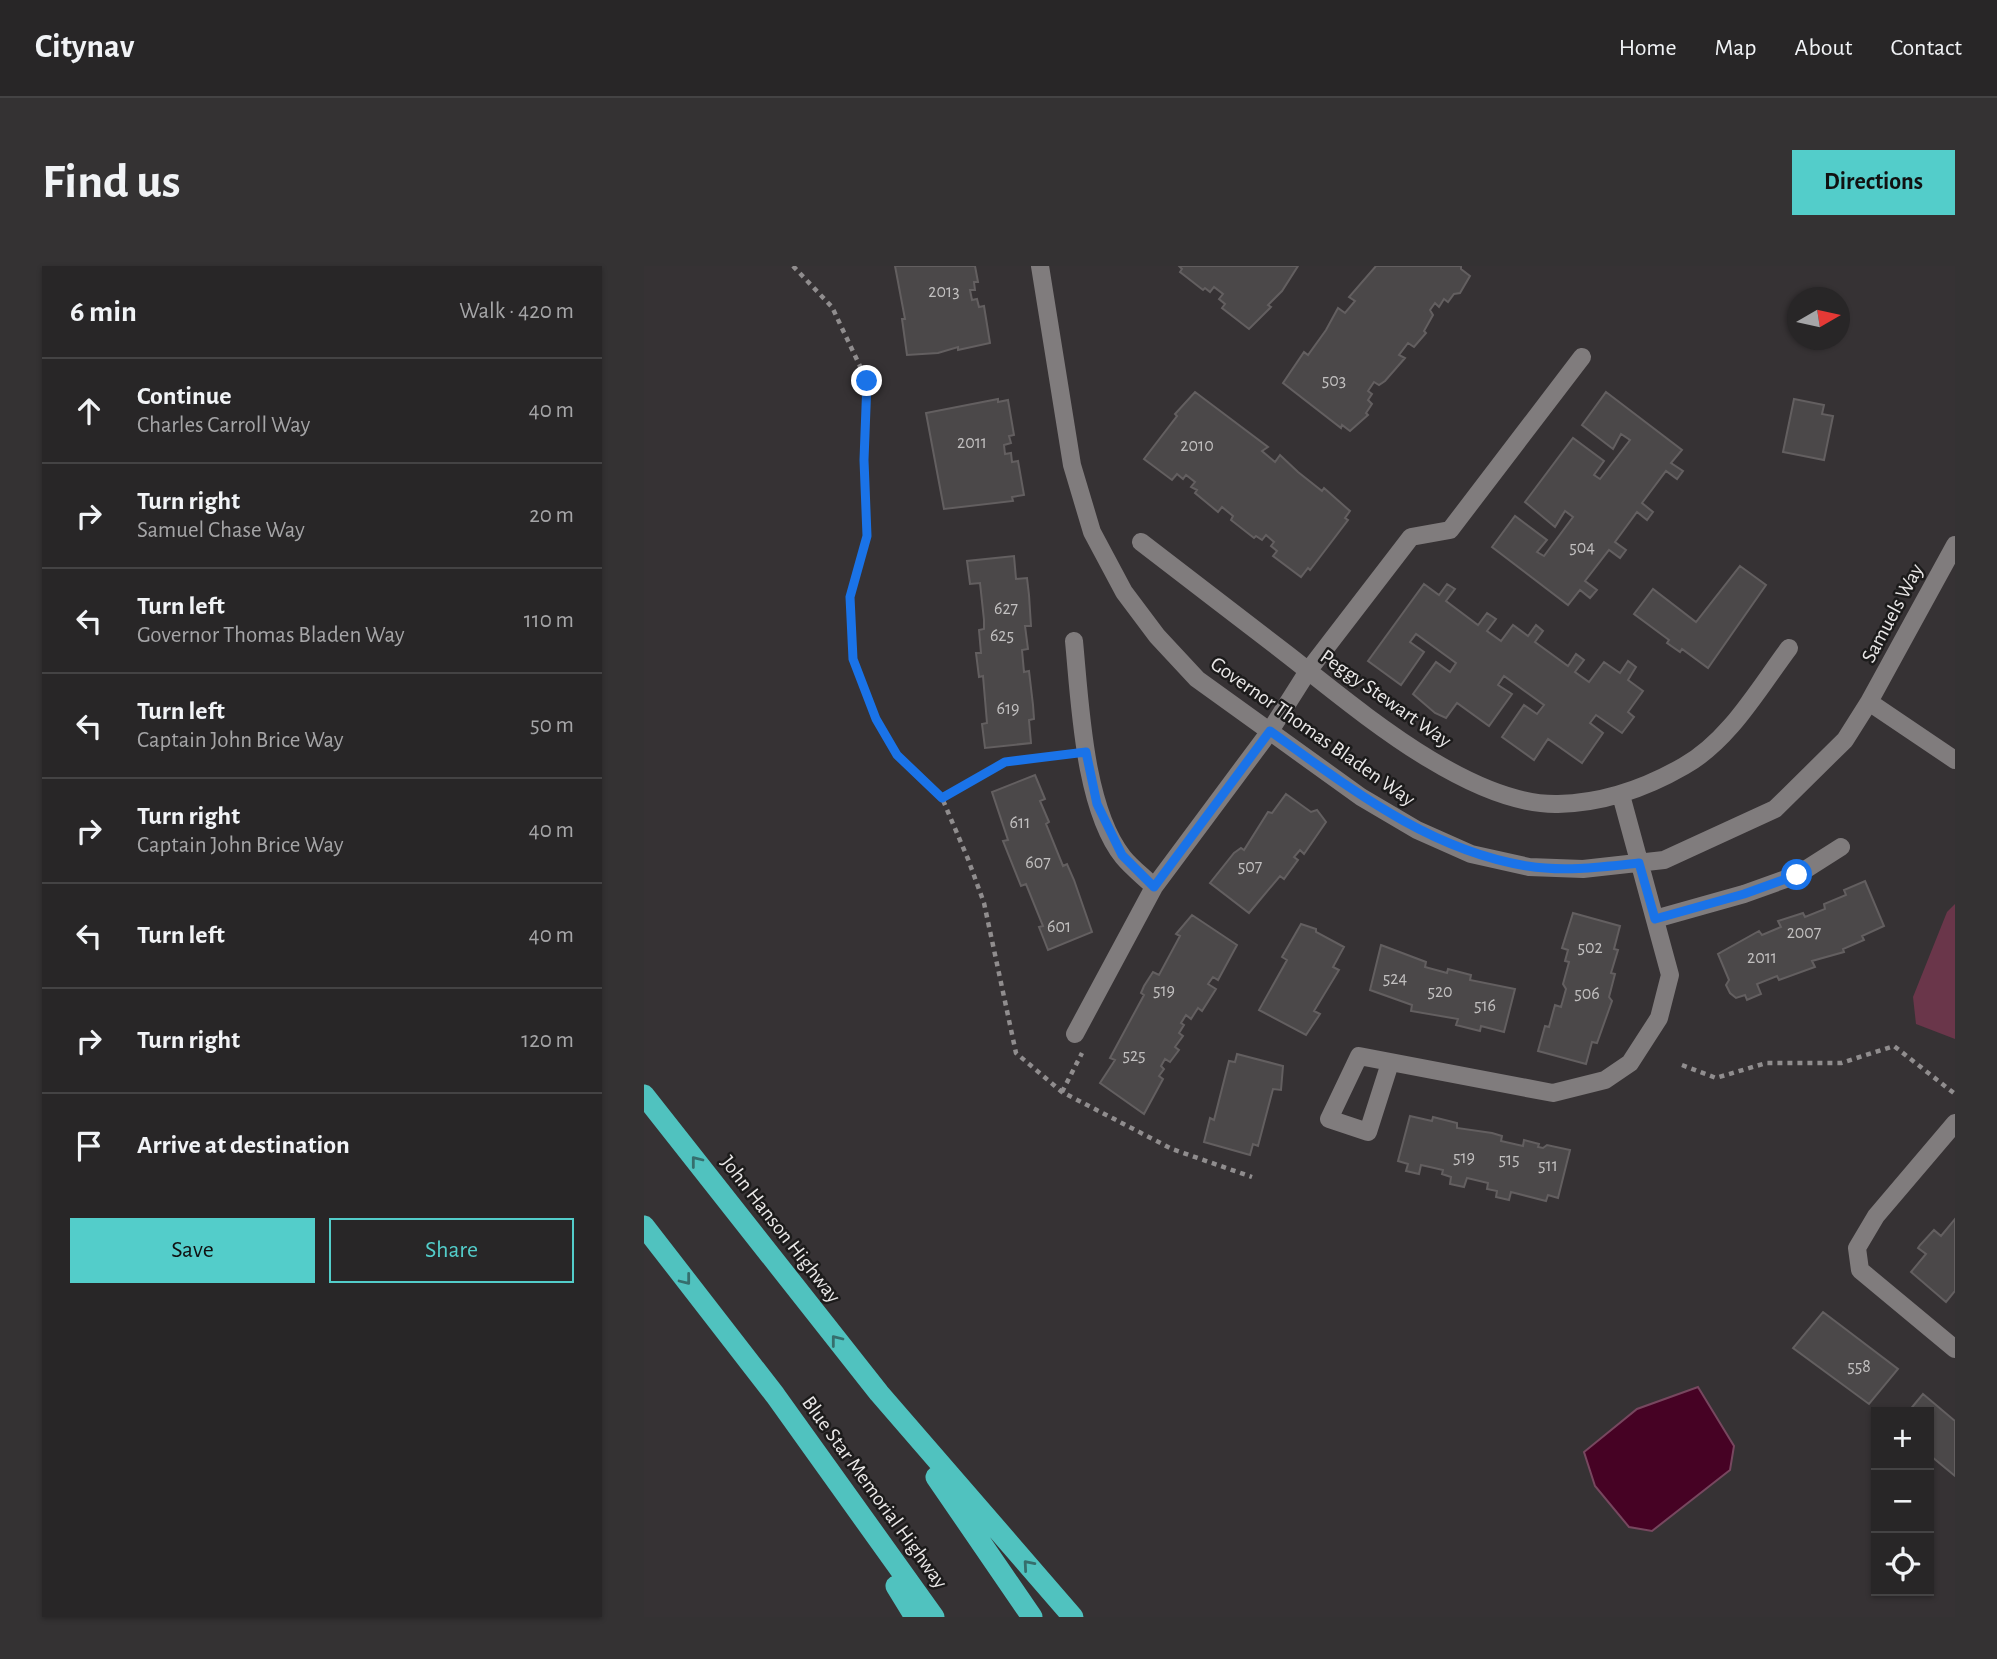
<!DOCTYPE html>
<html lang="en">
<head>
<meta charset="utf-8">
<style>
  body { margin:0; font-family:"Alegreya Sans",sans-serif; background:#343233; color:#f1f3f6 }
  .controls { position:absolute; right:21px; bottom:21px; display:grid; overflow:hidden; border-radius:0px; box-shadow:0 2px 5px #0004 }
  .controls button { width:63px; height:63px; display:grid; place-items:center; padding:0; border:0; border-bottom:2px solid #444344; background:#282627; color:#f1f3f6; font:35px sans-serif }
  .compass { position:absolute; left:1143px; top:21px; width:63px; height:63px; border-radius:50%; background:#282627; box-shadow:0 2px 5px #0004; rotate:81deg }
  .stop { position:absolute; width:21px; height:21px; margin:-16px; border:5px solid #1a73e8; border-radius:50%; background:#fff }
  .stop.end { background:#1a73e8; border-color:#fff; box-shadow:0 2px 7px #0008 }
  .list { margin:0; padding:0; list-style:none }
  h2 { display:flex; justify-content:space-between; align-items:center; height:91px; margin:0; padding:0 28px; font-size:30px }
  h2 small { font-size:23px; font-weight:400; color:#a5a5a7 }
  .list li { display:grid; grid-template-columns:46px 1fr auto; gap:21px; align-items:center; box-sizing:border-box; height:105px; padding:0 28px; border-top:2px solid #444344 }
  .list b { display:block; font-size:26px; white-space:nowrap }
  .list p { margin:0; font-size:23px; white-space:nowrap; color:#a5a5a7 }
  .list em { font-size:23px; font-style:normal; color:#a5a5a7 }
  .actions { display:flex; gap:14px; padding:21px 28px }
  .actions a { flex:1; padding:16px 0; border:2px solid #53cdca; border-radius:0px; text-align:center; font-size:24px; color:#53cdca }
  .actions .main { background:#53cdca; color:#111 }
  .icon { flex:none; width:38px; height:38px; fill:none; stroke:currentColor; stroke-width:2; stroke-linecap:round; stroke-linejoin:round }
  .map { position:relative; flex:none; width:1311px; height:1351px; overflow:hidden; border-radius:0px }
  header { display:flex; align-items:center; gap:42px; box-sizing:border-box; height:98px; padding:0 35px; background:#282627; border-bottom:2px solid #444344 }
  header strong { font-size:33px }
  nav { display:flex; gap:38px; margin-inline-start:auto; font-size:24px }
  .intro { display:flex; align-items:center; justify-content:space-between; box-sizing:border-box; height:168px; padding:0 42px }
  h1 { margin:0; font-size:49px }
  .button { padding:18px 32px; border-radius:0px; background:#53cdca; color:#111; font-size:24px; font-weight:700 }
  main { display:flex; gap:42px; padding:0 42px }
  aside { flex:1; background:#282627; border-radius:0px; box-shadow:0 2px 5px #0004 }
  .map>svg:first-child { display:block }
  .green { fill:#6a364a }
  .water { fill:#460224; stroke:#77475f; stroke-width:2 }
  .building { fill:#4b4849; stroke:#635f60; stroke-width:2 }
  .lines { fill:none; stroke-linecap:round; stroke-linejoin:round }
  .path { stroke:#908d8e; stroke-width:4.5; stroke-dasharray:5 5; stroke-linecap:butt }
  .street { stroke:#807c7d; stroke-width:18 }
  .highway { stroke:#50c2bf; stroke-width:21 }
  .oneway { stroke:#366e6d }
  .route { stroke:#1a73e8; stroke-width:9 }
  .labels { text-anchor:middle; stroke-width:5; stroke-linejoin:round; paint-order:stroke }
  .number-label { font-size:18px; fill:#c2c0c0 }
  .street-label { font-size:21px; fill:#eae8e8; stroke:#1c1b1b }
</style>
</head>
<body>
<header>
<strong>Citynav</strong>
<nav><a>Home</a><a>Map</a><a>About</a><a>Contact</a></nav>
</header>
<div class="intro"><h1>Find us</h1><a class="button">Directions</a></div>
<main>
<aside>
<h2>6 min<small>Walk · 420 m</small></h2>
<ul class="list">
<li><svg class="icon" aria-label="ahead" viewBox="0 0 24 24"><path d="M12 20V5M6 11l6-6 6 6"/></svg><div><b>Continue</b><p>Charles Carroll Way</p></div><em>40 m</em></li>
<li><svg class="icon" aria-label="right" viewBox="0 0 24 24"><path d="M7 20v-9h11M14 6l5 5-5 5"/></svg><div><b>Turn right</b><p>Samuel Chase Way</p></div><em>20 m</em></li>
<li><svg class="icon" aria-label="left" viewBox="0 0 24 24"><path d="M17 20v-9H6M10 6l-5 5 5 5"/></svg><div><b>Turn left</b><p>Governor Thomas Bladen Way</p></div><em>110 m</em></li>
<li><svg class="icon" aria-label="left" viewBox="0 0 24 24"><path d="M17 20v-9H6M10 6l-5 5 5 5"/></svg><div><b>Turn left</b><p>Captain John Brice Way</p></div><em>50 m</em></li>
<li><svg class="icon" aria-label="right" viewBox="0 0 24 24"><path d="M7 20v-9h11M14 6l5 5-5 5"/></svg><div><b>Turn right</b><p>Captain John Brice Way</p></div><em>40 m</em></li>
<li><svg class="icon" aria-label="left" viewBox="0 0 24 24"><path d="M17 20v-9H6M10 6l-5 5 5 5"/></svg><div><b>Turn left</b></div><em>40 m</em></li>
<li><svg class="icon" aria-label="right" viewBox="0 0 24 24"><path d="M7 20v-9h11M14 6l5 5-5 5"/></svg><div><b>Turn right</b></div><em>120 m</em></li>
<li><svg class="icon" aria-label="arrive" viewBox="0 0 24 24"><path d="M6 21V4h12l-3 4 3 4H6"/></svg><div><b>Arrive at destination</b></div></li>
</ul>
<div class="actions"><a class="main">Save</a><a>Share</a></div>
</aside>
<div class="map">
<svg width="1311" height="1351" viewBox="0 0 1311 1351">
  <rect width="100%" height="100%" fill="#363234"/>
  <path class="green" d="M1311 638V773L1272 758 1269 731 1303 646Z"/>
  <path class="water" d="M1054 1121 1090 1180 1086 1204 1008 1265 985 1261 951 1220 940 1186 993 1143Z"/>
  <path class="building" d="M251 0H331L334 16H330L331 24H326L328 34 333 33 335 41 340 40 346 77 314 84V81L294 87 263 89 258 53H261Z
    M535 0H654L638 25 624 39 627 41 605 63 578 42 581 38 575 33 579 28 570 21 566 26 561 22 559 24 536 6 538 3Z
    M732 0H817V3L826 10 816 27 810 28 804 36 800 33 795 41 791 37 786 44 789 49 780 65 782 67 770 81 764 77 755 89 761 92 741 115 735 119 730 116 724 125 728 128 724 134 728 138 722 147 724 149 706 165 698 159 697 162 639 117 660 86 664 89 682 64 694 42 701 47 711 35 705 31Z
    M551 126 624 181 618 185 631 196 636 189 654 206 678 225 680 222 706 245 701 252 704 254 666 304 664 302 657 311 629 290 633 285 627 280 630 276 622 269 618 274 612 270 610 272 587 254 589 250 578 241 574 246 551 227 553 224 547 221 551 216 542 209 539 213 533 208 528 214 500 193 533 150 531 148Z
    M962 126 1038 184 1027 197 1039 205 1033 213 1022 205 998 237 1009 246 1003 254 993 246 971 276 982 284 976 292 965 284 941 315 953 324 946 332 936 324 924 339 848 281 871 250 903 274 893 286 900 290 929 251 921 245 911 261 881 236 929 172 960 195 950 209 956 213 986 174 977 168 969 183 938 159Z
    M354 133V136L364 134 370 169 365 170 367 177 360 179 361 188 367 187 368 196 374 195 380 229 368 231 369 235 300 243 282 147Z
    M1150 133 1180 139 1178 148 1189 150 1180 194 1139 186Z
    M370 290 372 313 383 312 385 329 387 360H381L384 383 378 384 380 406 385 405 389 439 390 453 385 454 387 477 341 482 338 458 343 457 339 410 335 411 332 387H337L335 364 340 363V354L336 317 326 318 323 295Z
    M1096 300 1122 319 1064 402 1038 383 1036 386 1023 377 1025 374 990 348 1009 323 1052 356Z
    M780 318 795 329 803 318 811 323 802 335 834 359 843 347 852 353 843 365 857 375 869 359 884 370 892 359 899 365 891 376 924 400 932 388 940 394 931 406 945 416 960 396 976 407 984 395 992 401 984 414 999 425 984 446 990 451 978 467 952 449 946 457 959 467 938 497 904 473 890 494 858 471 880 439 893 448 900 439 860 410 854 419 868 428 845 460 813 437 802 452 791 447 769 428 792 396 806 406 812 397 772 368 766 376 780 386 757 419 724 395Z
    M391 509 401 533 396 535 405 556 402 558 419 600 423 598 430 614 448 666 404 684 395 661 399 660 382 618 377 620 359 575 364 574 348 526Z
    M642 528 667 546 673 544 682 556 660 588 656 584 650 591 654 594 640 613 636 610 605 647 566 617 590 587 597 582 600 584 624 546 628 547Z
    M1221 615 1240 660 1218 670 1220 674 1199 683 1200 686 1168 695 1171 701 1135 714 1133 710 1113 718 1117 728 1103 734 1101 729 1092 732 1086 727 1082 719 1085 714 1074 688 1115 665 1118 669 1137 661 1134 655 1159 647 1161 651 1181 643 1180 638 1202 629 1200 624Z
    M929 647 976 660 970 683 974 684 967 707 971 708 965 731 968 735 953 777 948 776 942 798 894 785 901 760 905 761 911 739 917 741 922 723 919 718 925 696 921 695 924 684 918 682Z
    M548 649 593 679 574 714 569 711 564 718 572 723 558 745 554 742 547 753 542 749 537 757 540 759 535 767 539 770 531 781 535 784 526 796 521 793 517 800 520 803 515 810 519 813 500 848 456 817 471 794 466 792 500 729 497 727 500 720 509 706 515 709 536 670 532 668Z
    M657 658 672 663V666L700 681 689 701 695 704 670 745 676 748 662 769 615 744 643 694 638 691Z
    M737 679 782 696 781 701 803 707 804 703 827 709 826 714 871 723 860 766 837 760 836 765 812 759 814 753 767 745 768 739 726 724Z
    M593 788 639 800 637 824 629 823 614 880 609 878 606 889 560 876 566 852 570 854 585 795 591 796Z
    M766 850 788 855 789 851 813 857V862L848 867 858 870 857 875 879 880 880 874 895 878 894 881 899 882 903 879 926 884 914 932 904 929 902 935 867 926 865 934 852 931 853 925 843 923 844 917 823 912 820 921 806 918 807 911 798 908 799 904 777 899 775 908 762 905 764 898 754 895Z
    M1311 953V1025L1302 1036 1267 1006 1282 988 1274 982 1276 979 1290 964 1297 970Z
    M1179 1046 1254 1103 1225 1138 1149 1082Z
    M1279 1128 1311 1155V1210L1288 1191 1285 1195V1146H1264Z"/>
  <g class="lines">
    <path class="path" d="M149 0 188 41 223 115 220 194 223 270 206 331 209 393 232 453 253 489 298 532 324 593 340 637 372 787 418 826 528 883 608 911
      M298 532 361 496 421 489
      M1038 799 1072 812 1122 797H1197L1250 780 1311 828
      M418 826 438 787"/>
    <path class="street" d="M396 0 428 199 448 266 480 326 513 370 553 413 717 531 773 564 827 588 885 601 939 603 1020 594 1131 543 1201 474 1225 436 1311 279
      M497 276C546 314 595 351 644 389 712 442 825 540 914 538 958 537 1002 522 1040 500 1085 475 1115 422 1145 382
      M430 375C436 437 440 542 479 591 488 602 500 611 510 621
      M1225 436 1311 494
      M1011 653 1100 628 1153 609 1197 581
      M431 768 510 621 626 465 664 405 767 271 806 264 938 91
      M746 797 724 866 685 853 715 790 909 827 961 814 986 797 1015 752 1026 709 977 529
      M1311 857 1232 950 1213 982 1216 1004 1311 1083"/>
    <path class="highway" d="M0 829 235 1127 429 1351
      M0 960 131 1129 290 1351
      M292 1211 388 1351
      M252 1320 271 1351"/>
  </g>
  <defs><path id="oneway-chevron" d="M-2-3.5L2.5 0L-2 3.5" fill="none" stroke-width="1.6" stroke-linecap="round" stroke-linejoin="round" transform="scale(1.75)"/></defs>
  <g class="oneway">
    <use href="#oneway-chevron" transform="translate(52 895) rotate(-128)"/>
    <use href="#oneway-chevron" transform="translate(42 1014) rotate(52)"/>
    <use href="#oneway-chevron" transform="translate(192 1074) rotate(-128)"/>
    <use href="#oneway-chevron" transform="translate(384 1299) rotate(-131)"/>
  </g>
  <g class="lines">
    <path class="route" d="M223 115 220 194 223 270 206 331 209 393 232 453 253 489 298 532 361 496 442 486 453 538 478 589 510 621 626 465C706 522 784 584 883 600 921 606 958 601 995 597L1011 653 1100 628 1153 609"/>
  </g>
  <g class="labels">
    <g class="number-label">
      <text x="300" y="31">2013</text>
      <text x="690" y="120">503</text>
      <text x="328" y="182">2011</text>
      <text x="553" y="185">2010</text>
      <text x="938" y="287">504</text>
      <text x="362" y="348">627</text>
      <text x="358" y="375">625</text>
      <text x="364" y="448">619</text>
      <text x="376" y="562">611</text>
      <text x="394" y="602">607</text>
      <text x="606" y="606">507</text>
      <text x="415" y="666">601</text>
      <text x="1160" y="672">2007</text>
      <text x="946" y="687">502</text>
      <text x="1118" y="697">2011</text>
      <text x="751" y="718">524</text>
      <text x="520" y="730">519</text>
      <text x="796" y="731">520</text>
      <text x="943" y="733">506</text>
      <text x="841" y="745">516</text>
      <text x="490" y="795">525</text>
      <text x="820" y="897">519</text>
      <text x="865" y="899">515</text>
      <text x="904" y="905">511</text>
      <text x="1215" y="1106">558</text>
    </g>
    <g class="street-label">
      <text transform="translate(1248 347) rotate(-62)" y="7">Samuels Way</text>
      <text transform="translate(742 432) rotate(35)" y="7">Peggy Stewart Way</text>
      <text transform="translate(669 465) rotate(35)" y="7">Governor Thomas Bladen Way</text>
      <text transform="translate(137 963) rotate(52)" y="7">John Hanson Highway</text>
      <text transform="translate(231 1226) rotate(54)" y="7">Blue Star Memorial Highway</text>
    </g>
  </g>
</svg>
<div class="controls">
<button>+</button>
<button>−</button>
<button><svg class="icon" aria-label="locate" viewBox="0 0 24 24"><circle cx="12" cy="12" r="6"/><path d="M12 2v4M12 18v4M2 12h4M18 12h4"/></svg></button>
</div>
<svg class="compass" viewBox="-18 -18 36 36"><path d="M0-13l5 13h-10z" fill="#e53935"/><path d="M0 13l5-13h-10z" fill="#a5a5a7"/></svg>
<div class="stop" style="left:1153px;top:609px"></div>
<div class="stop end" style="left:223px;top:115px"></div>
</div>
</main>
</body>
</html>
